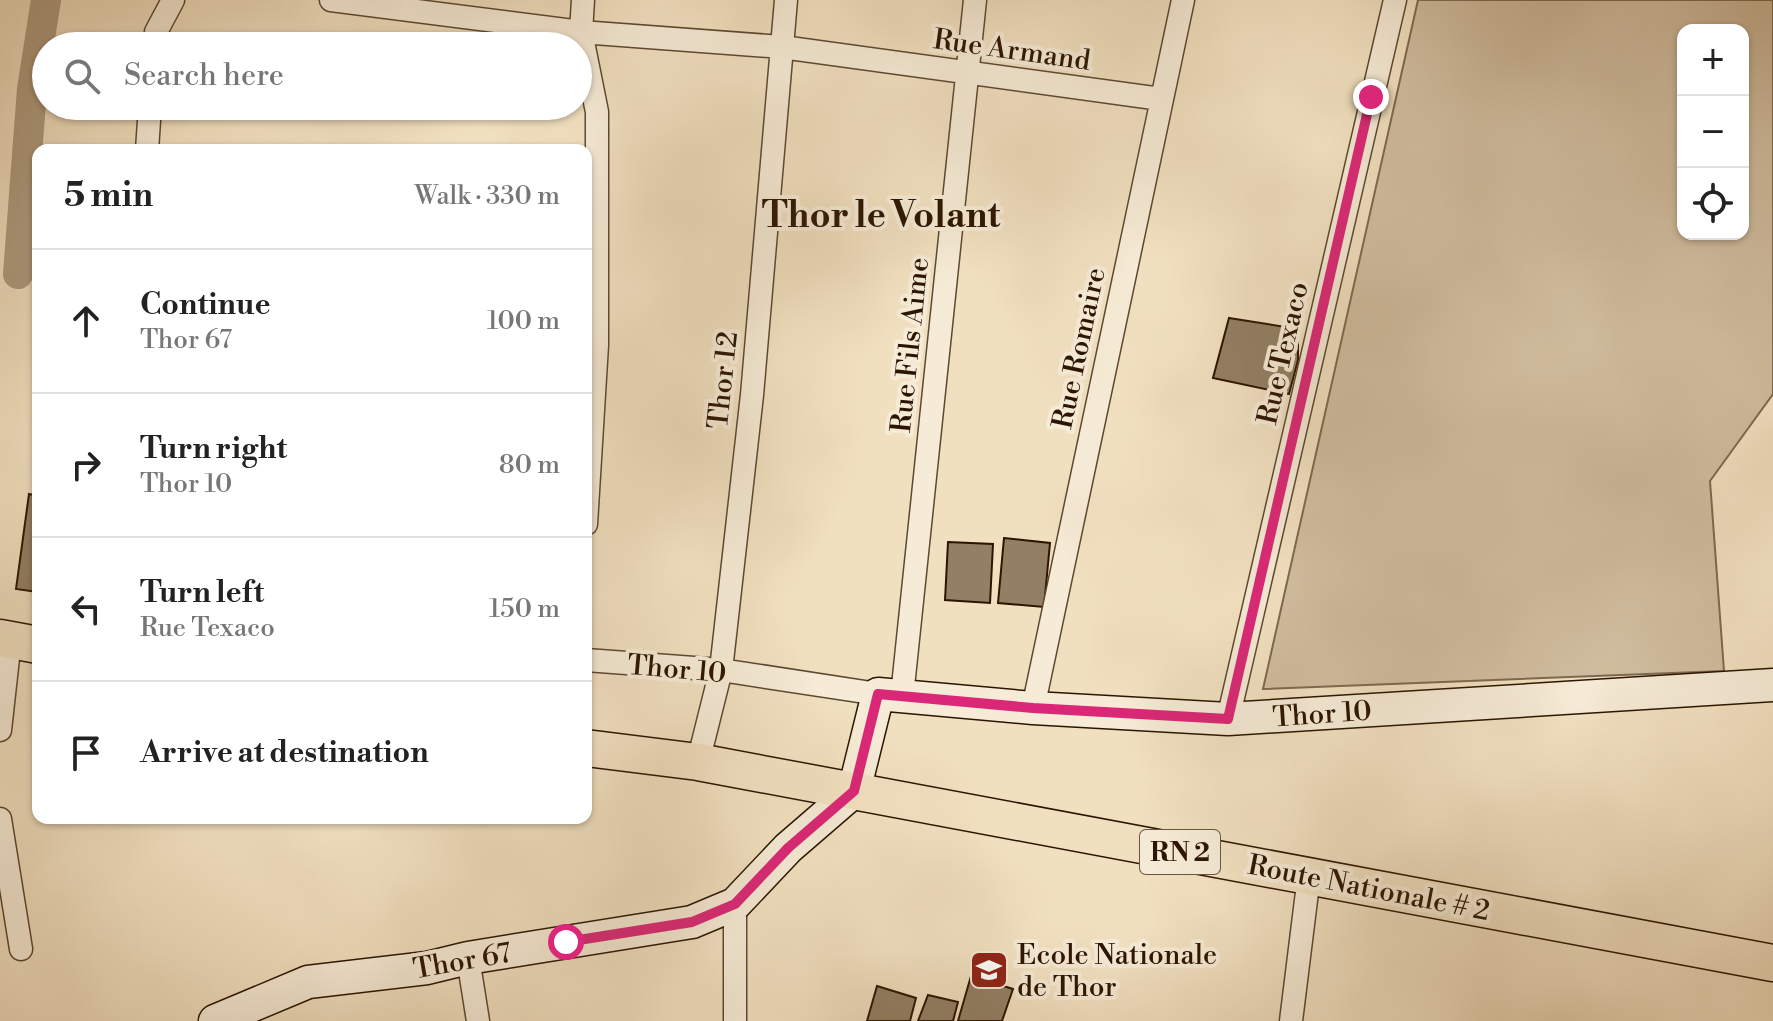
<!DOCTYPE html>
<html lang="en">
<head>
<meta charset="utf-8">
<style>
  body { margin:0; font-family:"Libre Bodoni",serif; background:#f2f2f2; color:#222 }
  .controls { position:absolute; right:24px; top:24px; display:grid; overflow:hidden; border-radius:16px; box-shadow:0 2px 6px #0004 }
  .controls button { width:72px; height:72px; display:grid; place-items:center; padding:0; border:0; border-bottom:2px solid #e0e0e0; background:#fff; color:#222; font:40px sans-serif }
  .stop { position:absolute; width:24px; height:24px; margin:-18px; border:6px solid #db2777; border-radius:50%; background:#fff }
  .stop.end { background:#db2777; border-color:#fff; box-shadow:0 2px 8px #0008 }
  .list { margin:0; padding:0; list-style:none }
  h2 { display:flex; justify-content:space-between; align-items:center; height:104px; margin:0; padding:0 32px; font-size:34px }
  h2 small { font-size:26px; font-weight:400; color:#767676 }
  .list li { display:grid; grid-template-columns:52px 1fr auto; gap:24px; align-items:center; box-sizing:border-box; height:144px; padding:0 32px; border-top:2px solid #e0e0e0 }
  .list b { display:block; font-size:30px; white-space:nowrap }
  .list p { margin:0; font-size:26px; white-space:nowrap; color:#767676 }
  .list em { font-size:26px; font-style:normal; color:#767676 }
  .icon { flex:none; width:44px; height:44px; fill:none; stroke:currentColor; stroke-width:2; stroke-linecap:round; stroke-linejoin:round }
  .map { position:relative; flex:none; width:1773px; height:1021px; overflow:hidden }
  .search { position:absolute; background:#fff; box-shadow:0 2px 6px #0004; left:32px; top:32px; width:560px; height:88px; display:flex; align-items:center; gap:20px; box-sizing:border-box; padding:0 28px; border-radius:44px; color:#767676; font-size:30px }
  .panel { position:absolute; background:#fff; box-shadow:0 2px 6px #0004; left:32px; top:144px; width:560px; height:680px; border-radius:16px }
  .map>svg:first-child { display:block }
  .green { fill:#d0bd9f; stroke:#7e6950; stroke-width:2; fill-rule:evenodd }
  .lines { fill:none; stroke-linecap:round; stroke-linejoin:round }
  .canal { stroke:#ae9b7f; stroke-width:30 }
  .building { fill:#927f64; stroke:#2c1500; stroke-width:2 }
  .street-casing { stroke:#5d4830; stroke-width:25 }
  .secondary-casing { stroke:#2c1500; stroke-width:35 }
  .primary-casing { stroke:#2c1500; stroke-width:39 }
  .street { stroke:#f6ebd6; stroke-width:22 }
  .secondary { stroke:#f6ebd6; stroke-width:32 }
  .primary { stroke:#f1e0c0; stroke-width:36 }
  .route { stroke:#db2777; stroke-width:10 }
  .labels { text-anchor:middle; stroke-width:8; stroke-linejoin:round; paint-order:stroke }
  .shield { fill:#f6ebd6; stroke:#695540; stroke-width:2 }
  .shield-label { font-size:26px; font-weight:bold; fill:#2c1500 }
  .street-label { font-size:28px; fill:#2c1500; stroke:#f6ebd6 }
  .poi-label { font-size:28px; fill:#2c1500; stroke:#f6ebd6; text-anchor:start }
  .district-label { font-size:36px; font-weight:bold; fill:#2c1500; stroke:#f6ebd6 }
</style>
</head>
<body>
<div class="map">
<svg width="1773" height="1021" viewBox="0 0 1773 1021">
  <rect width="100%" height="100%" fill="#f1e0c0"/>
  <filter id="stains"><feTurbulence type="fractalNoise" baseFrequency=".0025" numOctaves="4"/><feColorMatrix values="0 0 0 0 .2 0 0 0 0 .09 0 0 0 0 .02 0 0 0 .5 -.17"/></filter>
  <radialGradient id="worn" r=".72"><stop offset=".6" stop-color="#630" stop-opacity="0"/><stop offset="1" stop-color="#630" stop-opacity=".3"/></radialGradient>
  <path class="green" d="M1418 0H1773V394L1710 481 1724 671 1263 689ZM1683 30H1743V234H1683Z"/>
  <g class="lines">
    <path class="canal" d="M18 274 32 89 46 0"/>
  </g>
  <path class="building" d="M1229 318 1298 329V360L1289 394 1213 378Z
    M29 494 38 496V592L16 589Z
    M1004 538 1050 543 1044 607 998 603Z
    M948 542 993 544 990 603 945 600Z
    M971 976 1013 989 1002 1021H958Z
    M877 986 916 998 910 1021H867Z
    M928 995 958 1002 953 1021H918Z"/>
  <g class="lines">
    <defs>
      <path id="street" d="M331 0 581 32 782 47 1161 99
        M583 0 581 32 597 112V345L586 524
        M155 46 156 32 173 0
        M147 150 150 106
        M586 660 721 670 878 694
        M902 696 975 0
        M1033 708 1183 0
        M1228 719 1395 0
        M0 730 10 640
        M698 762 721 670 752 395 786 0
        M0 819 21 949
        M468 958 478 1021
        M735 1021V904
        M1291 1021 1309 876"/>
      <path id="secondary" d="M215 1021 308 982 427 968 468 958 692 922 735 904 788 848 854 791 878 694 1033 708 1228 719 1773 685"/>
      <path id="primary" d="M0 638 38 645
        M586 748 698 762 1773 963"/>
    </defs>
    <use href="#street" class="street-casing"/>
    <use href="#secondary" class="secondary-casing"/>
    <use href="#primary" class="primary-casing"/>
    <use href="#street" class="street"/>
    <use href="#secondary" class="secondary"/>
    <use href="#primary" class="primary"/>
  </g>
  <g class="lines">
    <path class="route" d="M566 942 692 922 735 904 788 848 854 791 878 694 1033 708 1228 719 1371 97"/>
  </g>
  <defs>
    <symbol id="school-square" viewBox="-11 -11 22 22"><rect x="-9" y="-9" width="18" height="18" rx="4" fill="#8f2418" stroke="#f6ebd6"/><path d="M0-5L7-2L0 1L-7-2ZM-4 1L0 2.5L4 1V4Q0 6-4 4Z" fill="#fff"/></symbol>
  </defs>
  <g fill-rule="evenodd">
    <use href="#school-square" x="967" y="948" width="44" height="44"/>
  </g>
  <g class="labels">
    <rect class="shield" x="1140" y="830" width="80" height="44" rx="6"/>
    <g class="shield-label">
      <text x="1180" y="861">RN 2</text>
    </g>
    <g class="street-label">
      <text transform="translate(1012 49) rotate(8)" y="10">Rue Armand</text>
      <text transform="translate(909 345) rotate(-84)" y="10">Rue Fils Aime</text>
      <text transform="translate(1078 348) rotate(-78)" y="10">Rue Romaire</text>
      <text transform="translate(1282 353) rotate(-77)" y="10">Rue Texaco</text>
      <text transform="translate(722 380) rotate(-84)" y="10">Thor 12</text>
      <text transform="translate(677 668) rotate(5)" y="10">Thor 10</text>
      <text transform="translate(1322 713) rotate(-4)" y="10">Thor 10</text>
      <text transform="translate(1369 887) rotate(11)" y="10">Route Nationale # 2</text>
      <text transform="translate(462 960) rotate(-10)" y="10">Thor 67</text>
    </g>
    <g class="poi-label">
      <text x="1017" y="964">Ecole Nationale<tspan x="1017" dy="32">de Thor</tspan></text>
    </g>
    <g class="district-label">
      <text x="881" y="227">Thor le Volant</text>
    </g>
  </g>
  <rect width="100%" height="100%" filter="url(#stains)"/>
  <rect width="100%" height="100%" fill="url(#worn)"/>
</svg>
<div class="controls">
<button>+</button>
<button>−</button>
<button><svg class="icon" aria-label="locate" viewBox="0 0 24 24"><circle cx="12" cy="12" r="6"/><path d="M12 2v4M12 18v4M2 12h4M18 12h4"/></svg></button>
</div>
<div class="stop" style="left:566px;top:942px"></div>
<div class="stop end" style="left:1371px;top:97px"></div>
<div class="search"><svg class="icon" aria-label="search" viewBox="0 0 24 24"><circle cx="10" cy="10" r="6"/><path d="M15 15l6 6"/></svg>Search here</div>
<section class="panel">
<h2>5 min<small>Walk · 330 m</small></h2>
<ul class="list">
<li><svg class="icon" aria-label="ahead" viewBox="0 0 24 24"><path d="M12 20V5M6 11l6-6 6 6"/></svg><div><b>Continue</b><p>Thor 67</p></div><em>100 m</em></li>
<li><svg class="icon" aria-label="right" viewBox="0 0 24 24"><path d="M7 20v-9h11M14 6l5 5-5 5"/></svg><div><b>Turn right</b><p>Thor 10</p></div><em>80 m</em></li>
<li><svg class="icon" aria-label="left" viewBox="0 0 24 24"><path d="M17 20v-9H6M10 6l-5 5 5 5"/></svg><div><b>Turn left</b><p>Rue Texaco</p></div><em>150 m</em></li>
<li><svg class="icon" aria-label="arrive" viewBox="0 0 24 24"><path d="M6 21V4h12l-3 4 3 4H6"/></svg><div><b>Arrive at destination</b></div></li>
</ul>
</section>
</div>
</body>
</html>
